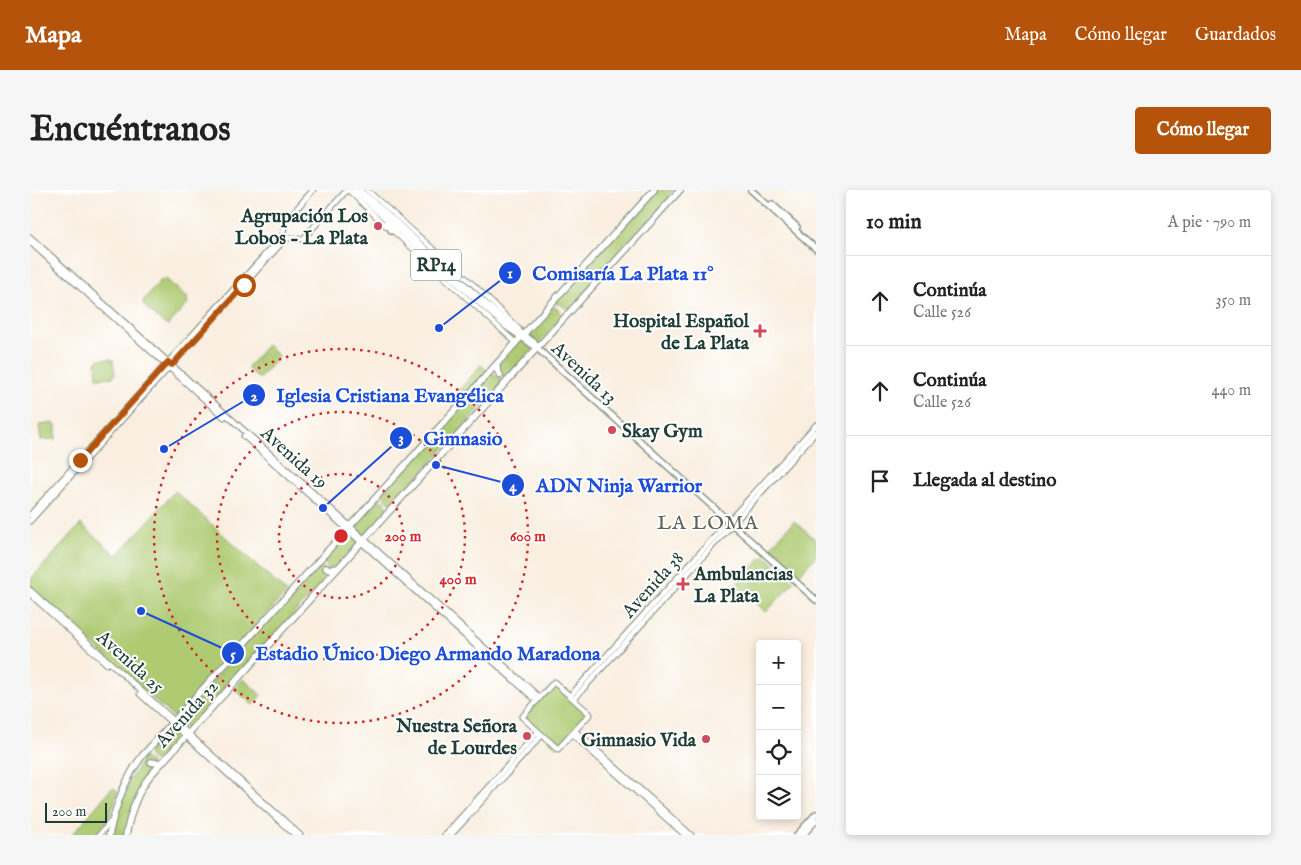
<!DOCTYPE html>
<html lang="es">
<head>
<meta charset="utf-8">
<style>
  body { margin:0; font-family:"IM FELL English",serif; background:#f6f6f6; color:#222 }
  .controls { position:absolute; right:15px; bottom:15px; display:grid; overflow:hidden; border-radius:5px; box-shadow:0 2px 8px #0003 }
  .controls button { width:45px; height:45px; display:grid; place-items:center; padding:0; border:0; border-bottom:1px solid #e0e0e0; background:#fff; color:#222; font:25px sans-serif }
  .scale { position:absolute; left:15px; bottom:12px; width:62px; box-sizing:border-box; padding-left:5px; border:2px solid #1f3d34; border-top:0; font-size:14px; line-height:18px; white-space:nowrap; color:#1f3d34; -webkit-text-stroke:4px #fff; paint-order:stroke }
  .stop { position:absolute; width:15px; height:15px; margin:-11px; border:4px solid #b45309; border-radius:50%; background:#fff }
  .stop.end { background:#b45309; border-color:#fff; box-shadow:0 1px 5px #0008 }
  .list { margin:0; padding:0; list-style:none }
  h2 { display:flex; justify-content:space-between; align-items:center; height:65px; margin:0; padding:0 20px; font-size:21px }
  h2 small { font-size:16px; font-weight:400; color:#767676 }
  .list li { display:grid; grid-template-columns:32px 1fr auto; gap:15px; align-items:center; box-sizing:border-box; height:90px; padding:0 20px; border-top:1px solid #e0e0e0 }
  .list b { display:block; font-size:19px; white-space:nowrap }
  .list p { margin:0; font-size:16px; white-space:nowrap; color:#767676 }
  .list em { font-size:16px; font-style:normal; color:#767676 }
  .icon { flex:none; width:28px; height:28px; fill:none; stroke:currentColor; stroke-width:2; stroke-linecap:round; stroke-linejoin:round }
  .map { position:relative; flex:none; width:786px; height:645px; overflow:hidden; border-radius:5px }
  header { display:flex; align-items:center; gap:30px; box-sizing:border-box; height:70px; padding:0 25px; background:#b45309; color:#fff }
  header strong { font-size:24px }
  nav { display:flex; gap:28px; margin-inline-start:auto; font-size:18px }
  .intro { display:flex; align-items:center; justify-content:space-between; box-sizing:border-box; height:120px; padding:0 30px }
  h1 { margin:0; font-size:35px }
  .button { padding:12px 22px; border-radius:5px; background:#b45309; color:#fff; font-size:18px; font-weight:700 }
  main { display:flex; gap:30px; padding:0 30px }
  aside { flex:1; background:#fff; border-radius:5px; box-shadow:0 2px 8px #0003 }
  .map>svg:first-child { display:block }
  .green { fill:#aecb72; stroke:#668453 }
  .lines { fill:none; stroke-linecap:round; stroke-linejoin:round }
  .tertiary-casing { stroke:#8c968a; stroke-width:6 }
  .secondary-casing { stroke:#8c968a; stroke-width:7 }
  .primary-casing { stroke:#8c968a; stroke-width:8 }
  .trunk-casing { stroke:#8c968a; stroke-width:8 }
  .tertiary { stroke:#fff; stroke-width:4 }
  .secondary { stroke:#fff; stroke-width:4.5 }
  .primary { stroke:#fff; stroke-width:5 }
  .trunk { stroke:#fff; stroke-width:5.5 }
  .route { stroke:#b45309; stroke-width:6 }
  .ring { fill:none; stroke:#d62828; stroke-width:2.5; stroke-dasharray:2.5 5 }
  .poi-dot { fill:#d1495b; stroke:#fff; stroke-width:2 }
  .labels { text-anchor:middle; stroke-width:4; stroke-linejoin:round; paint-order:stroke }
  .shield { fill:#fff; stroke:#627771; stroke-width:1 }
  .shield-label { font-size:18px; font-weight:bold; fill:#1f3d34 }
  .poi-label { font-size:19px; font-weight:bold; fill:#1f3d34; stroke:#fff; text-anchor:end }
  .street-label { font-size:19px; fill:#1f3d34; stroke:#fff }
  .neighbourhood-label { font-size:20px; letter-spacing:1px; fill:#636259; stroke:#fff }
  .centre { fill:#d62828; stroke:#fff; stroke-width:2.5 }
  .ring-label { font-size:15px; text-anchor:middle; font-weight:bold; fill:#d62828; stroke:#fff; stroke-width:4; stroke-linejoin:round; paint-order:stroke }
  .leader { fill:none; stroke:#1d4ed8; stroke-width:2 }
  .callout-dot { fill:#1d4ed8; stroke:#fff; stroke-width:2 }
  .mark-label { font-size:15px; text-anchor:middle; font-weight:bold; fill:#fff }
  .callout-label { font-size:20px; text-anchor:middle; font-weight:bold; fill:#1d4ed8; stroke:#fff; stroke-width:4; stroke-linejoin:round; paint-order:stroke }
</style>
</head>
<body>
<header>
<strong>Mapa</strong>
<nav><a>Mapa</a><a>Cómo llegar</a><a>Guardados</a></nav>
</header>
<div class="intro"><h1>Encuéntranos</h1><a class="button">Cómo llegar</a></div>
<main>
<div class="map">
<svg width="786" height="645" viewBox="0 0 786 645">
  <rect width="100%" height="100%" fill="#fff"/>
  <filter id="ink" filterUnits="userSpaceOnUse"><feTurbulence type="fractalNoise" baseFrequency=".02" numOctaves="2"/><feDisplacementMap in="SourceGraphic" scale="10" xChannelSelector="R" yChannelSelector="G"/><feConvolveMatrix kernelMatrix="1 2 1 2 8 2 1 2 1" color-interpolation-filters="sRGB"/></filter>
  <filter id="wash" filterUnits="userSpaceOnUse"><feTurbulence type="fractalNoise" baseFrequency=".0096" numOctaves="4" result="noise"/><feDisplacementMap in="SourceGraphic" scale="20" xChannelSelector="R" yChannelSelector="G"/><feGaussianBlur stdDeviation="1.12" result="paint"/><feColorMatrix in="noise" values="0 0 0 0 0 0 0 0 0 0 0 0 0 0 0 0 0 1.4 0 .05"/><feComposite in="paint" operator="in"/></filter>
  <g filter="url(#wash)">
    <rect width="100%" height="100%" fill="#f9eedf"/>
    <path class="green" d="M625 0H647L541 117C533 120 535 116 529 114 527 113 525 114 523 114Z
      M134 89 137 90 157 107 158 114 138 135 134 134 114 116 113 111 131 90Z
      M519 118C526 117 529 118 532 125L531 128 508 154 497 144Z
      M490 149 504 158 480 185 473 186 469 183 468 175Z
      M237 155 249 166 229 189 217 178Z
      M69 169H81L83 170 85 184 83 187 69 188 67 187 66 172Z
      M451 175 458 181 435 207 428 201Z
      M460 182 469 186 471 191 470 196 363 315 351 304Z
      M24 233 26 235V249L11 250 9 236 10 235Z
      M145 301 256 402V403L145 527H143L0 398V390L51 334 87 366Z
      M347 310C352 310 354 311 357 316L356 322 335 347 322 336Z
      M764 331 786 350V366L767 387 738 360Z
      M317 341 329 352 306 377 299 378C294 374 294 372 294 366Z
      M734 365 764 392 736 422 706 395Z
      M288 373 300 384 187 509 180 503 174 501Z
      M213 489 231 505 223 515 204 499Z
      M524 495 557 523V525L529 556 527 557 495 528V525Z
      M171 504C177 504 182 507 181 514L159 541 146 530Z
      M142 535 154 546 132 570 123 571 119 567V561Z
      M113 567 121 573 122 581 117 586 94 645H80L90 608Z
      M84 598 88 602 78 630 66 645H42L81 599Z"/>
  </g>
  <g filter="url(#ink)">
    <g class="lines">
      <defs>
        <path id="tertiary" d="M318 0 356 36
          M337 0 445 96 489 139
          M362 40 486 153
          M69 645 82 630"/>
        <path id="secondary" d="M0 47 510 508
          M0 52 194 227
          M214 246 507 511
          M0 325 251 47 253 44 255 32 283 0
          M0 331 256 48H259L273 49 317 0
          M0 400 270 645
          M0 404 77 474
          M524 492 560 524 528 559 492 527Z
          M110 504 265 645
          M540 506 786 235
          M544 509 786 242
          M545 541 661 645
          M542 544 655 645
          M415 645 508 542
          M421 645 512 545"/>
        <path id="primary" d="M324 0 474 135 507 158 786 410
          M330 0 377 42 475 131 505 153
          M721 0 786 59
          M742 14 767 37
          M356 33 362 41
          M767 645 786 624
          M773 645 786 630"/>
        <path id="trunk" d="M467 174V180L470 185
          M296 378 302 379 308 378
          M121 572 126 573 132 572
          M79 645C85 617 95 588 113 565L624 0
          M96 645C100 624 106 604 119 587L650 0"/>
      </defs>
      <use href="#tertiary" class="tertiary-casing"/>
      <use href="#secondary" class="secondary-casing"/>
      <use href="#primary" class="primary-casing"/>
      <use href="#trunk" class="trunk-casing"/>
      <use href="#tertiary" class="tertiary"/>
      <use href="#secondary" class="secondary"/>
      <use href="#primary" class="primary"/>
      <use href="#trunk" class="trunk"/>
    </g>
  </g>
  <g class="lines" filter="url(#ink)">
    <path class="route" d="M50 270 138 172 142 175 214 95"/>
  </g>
  <g class="ring">
    <circle cx="311" cy="346" r="62"/>
    <circle cx="311" cy="346" r="124"/>
    <circle cx="311" cy="346" r="187"/>
  </g>
  <g class="poi-dot">
    <circle cx="348" cy="36" r="5"/>
    <path d="M727.5 133.5h5v5h5v5h-5v5h-5v-5h-5v-5h5z"/>
    <circle cx="582" cy="240" r="5"/>
    <path d="M650.5 386.5h5v5h5v5h-5v5h-5v-5h-5v-5h5z"/>
    <circle cx="497" cy="546" r="5"/>
    <circle cx="676" cy="549" r="5"/>
  </g>
  <g class="labels">
    <rect class="shield" x="381" y="59.5" width="50" height="31" rx="4"/>
    <g class="shield-label">
      <text x="406" y="81">RP14</text>
    </g>
    <g class="poi-label">
      <text x="338" y="32">Agrupación Los<tspan x="338" dy="22">Lobos - La Plata</tspan></text>
      <text x="719" y="137">Hospital Español<tspan x="719" dy="22">de La Plata</tspan></text>
      <text x="592" y="247" text-anchor="start">Skay Gym</text>
      <text x="664" y="390" text-anchor="start">Ambulancias<tspan x="664" dy="22">La Plata</tspan></text>
      <text x="487" y="542">Nuestra Señora<tspan x="487" dy="22">de Lourdes</tspan></text>
      <text x="666" y="556">Gimnasio Vida</text>
    </g>
    <g class="street-label">
      <text transform="translate(555 182) rotate(43)" y="7">Avenida 13</text>
      <text transform="translate(265 267) rotate(42)" y="7">Avenida 19</text>
      <text transform="translate(622 394) rotate(-48)" y="7">Avenida 38</text>
      <text transform="translate(101 471) rotate(42)" y="7">Avenida 25</text>
      <text transform="translate(156 523) rotate(-48)" y="7">Avenida 32</text>
    </g>
    <g class="neighbourhood-label">
      <text x="678" y="339">LA LOMA</text>
    </g>
  </g>
  <circle cx="311" cy="346" r="8" class="centre"/>
  <g class="ring-label">
    <text x="373" y="351">200 m</text>
    <text x="498" y="351">600 m</text>
    <text x="428" y="394">400 m</text>
  </g>
  <path class="leader" d="M409 138L480 83M134 259L224 205M293 318L371 248M406 275L483 295M111 421L203 463"/>
  <g class="callout-dot">
    <circle cx="409" cy="138" r="5"/>
    <circle cx="134" cy="259" r="5"/>
    <circle cx="293" cy="318" r="5"/>
    <circle cx="406" cy="275" r="5"/>
    <circle cx="111" cy="421" r="5"/>
    <circle cx="480" cy="83" r="12"/>
    <circle cx="224" cy="205" r="12"/>
    <circle cx="371" cy="248" r="12"/>
    <circle cx="483" cy="295" r="12"/>
    <circle cx="203" cy="463" r="12"/>
  </g>
  <g class="mark-label">
    <text x="480" y="88">1</text>
    <text x="224" y="211">2</text>
    <text x="371" y="253">3</text>
    <text x="483" y="301">4</text>
    <text x="203" y="469">5</text>
  </g>
  <g class="callout-label">
    <text x="593" y="90">Comisaría La Plata 11°</text>
    <text x="360" y="212">Iglesia Cristiana Evangélica</text>
    <text x="433" y="255">Gimnasio</text>
    <text x="589" y="302">ADN Ninja Warrior</text>
    <text x="398" y="470">Estadio Único Diego Armando Maradona</text>
  </g>
</svg>
<div class="controls">
<button>+</button>
<button>−</button>
<button><svg class="icon" aria-label="locate" viewBox="0 0 24 24"><circle cx="12" cy="12" r="6"/><path d="M12 2v4M12 18v4M2 12h4M18 12h4"/></svg></button>
<button><svg class="icon" aria-label="layers" viewBox="0 0 24 24"><path d="M12 4l9 5-9 5-9-5zM3 14l9 5 9-5"/></svg></button>
</div>
<div class="scale">200 m</div>
<div class="stop" style="left:214px;top:95px"></div>
<div class="stop end" style="left:50px;top:270px"></div>
</div>
<aside>
<h2>10 min<small>A pie · 790 m</small></h2>
<ul class="list">
<li><svg class="icon" aria-label="ahead" viewBox="0 0 24 24"><path d="M12 20V5M6 11l6-6 6 6"/></svg><div><b>Continúa</b><p>Calle 526</p></div><em>350 m</em></li>
<li><svg class="icon" aria-label="ahead" viewBox="0 0 24 24"><path d="M12 20V5M6 11l6-6 6 6"/></svg><div><b>Continúa</b><p>Calle 526</p></div><em>440 m</em></li>
<li><svg class="icon" aria-label="arrive" viewBox="0 0 24 24"><path d="M6 21V4h12l-3 4 3 4H6"/></svg><div><b>Llegada al destino</b></div></li>
</ul>
</aside>
</main>
</body>
</html>
